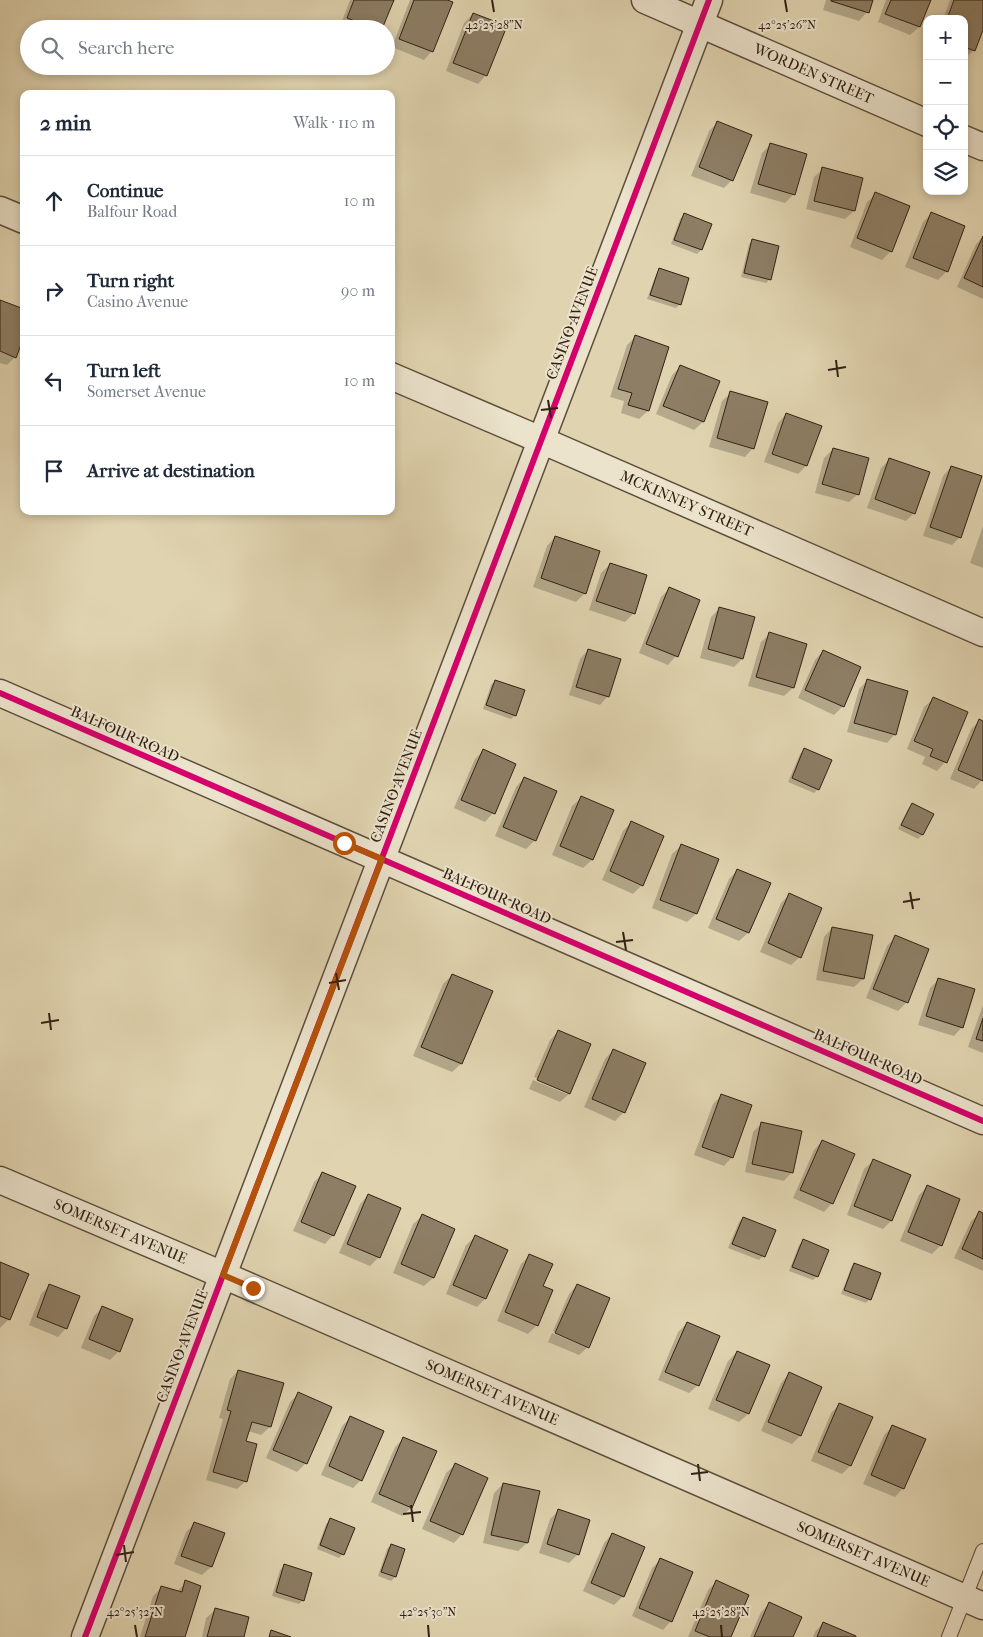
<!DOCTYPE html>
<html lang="en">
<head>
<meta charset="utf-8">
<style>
  body { margin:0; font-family:"IM FELL French Canon",serif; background:#f6f6f7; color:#1f2937 }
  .controls { position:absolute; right:15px; top:15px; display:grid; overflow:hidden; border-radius:10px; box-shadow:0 2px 8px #0003 }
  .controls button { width:45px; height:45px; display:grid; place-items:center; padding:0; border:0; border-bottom:1px solid #e0e1e3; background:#fff; color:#1f2937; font:25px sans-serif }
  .stop { position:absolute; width:15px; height:15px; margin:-11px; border:4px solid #b45309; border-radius:50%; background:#fff }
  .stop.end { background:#b45309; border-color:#fff; box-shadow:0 1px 5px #0008 }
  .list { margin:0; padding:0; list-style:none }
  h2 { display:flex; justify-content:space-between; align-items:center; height:65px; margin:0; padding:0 20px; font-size:21px }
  h2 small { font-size:16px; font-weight:400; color:#747a83 }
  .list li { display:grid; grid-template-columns:32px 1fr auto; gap:15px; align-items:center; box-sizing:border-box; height:90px; padding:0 20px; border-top:1px solid #e0e1e3 }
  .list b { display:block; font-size:19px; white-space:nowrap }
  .list p { margin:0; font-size:16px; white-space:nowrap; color:#747a83 }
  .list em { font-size:16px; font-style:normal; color:#747a83 }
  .icon { flex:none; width:28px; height:28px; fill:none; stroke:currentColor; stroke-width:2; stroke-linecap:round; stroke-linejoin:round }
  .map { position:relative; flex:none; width:983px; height:1637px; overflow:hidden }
  .search { position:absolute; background:#fff; box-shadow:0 2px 8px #0003; left:20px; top:20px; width:375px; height:55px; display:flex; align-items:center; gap:12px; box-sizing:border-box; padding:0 18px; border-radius:28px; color:#747a83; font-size:19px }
  .panel { position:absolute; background:#fff; box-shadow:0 2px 8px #0003; left:20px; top:90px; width:375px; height:425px; border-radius:10px }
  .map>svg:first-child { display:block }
  .shadow { fill:#0003 }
  .building { fill:#8d7e65; stroke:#332014 }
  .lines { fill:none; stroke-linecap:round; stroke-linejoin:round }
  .lane-casing { stroke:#5e4d3b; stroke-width:16 }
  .street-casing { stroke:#5e4d3b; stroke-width:29 }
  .lane { stroke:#ebe3cc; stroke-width:14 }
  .street { stroke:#ebe3cc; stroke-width:26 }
  .cycleway-casing { stroke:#ebe3cc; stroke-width:9 }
  .cycleway { stroke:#d6006c; stroke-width:6 }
  .route { stroke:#b45309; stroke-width:6 }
  .ticks { fill:none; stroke:#332014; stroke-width:2 }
  .labels { text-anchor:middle; stroke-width:4; stroke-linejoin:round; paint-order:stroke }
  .street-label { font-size:15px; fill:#332014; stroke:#ebe3cc }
  .ticks-label { font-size:12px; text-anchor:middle; fill:#332014; stroke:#ebe3cc; stroke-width:4; stroke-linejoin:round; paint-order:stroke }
</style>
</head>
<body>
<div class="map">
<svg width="983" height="1637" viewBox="0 0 983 1637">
  <rect width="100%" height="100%" fill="#e0d4b0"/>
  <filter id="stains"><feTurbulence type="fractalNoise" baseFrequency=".004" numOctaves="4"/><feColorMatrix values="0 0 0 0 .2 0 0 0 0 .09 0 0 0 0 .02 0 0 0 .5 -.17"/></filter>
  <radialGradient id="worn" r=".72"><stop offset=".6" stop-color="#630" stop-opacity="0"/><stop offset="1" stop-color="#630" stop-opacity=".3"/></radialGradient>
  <path class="shadow" d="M350 0H392L381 29H346L340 26Z
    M410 0H444L432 51 424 60 392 47Z
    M826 0H871L867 12 859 21 823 10Z
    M886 0H929L919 27 910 35 878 22Z
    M950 0H983V26L974 50 965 58 964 19H943Z
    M473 14 486 75 478 84 446 71 464 23Z
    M717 123 732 180 724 188 691 176 709 131Z
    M770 145 805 155 793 195 785 203 750 193 762 153Z
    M823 169 854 211 845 219 806 209 814 177Z
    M876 194 891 251 882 260 850 247 867 202Z
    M931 214 947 271 938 280 905 267 923 222Z
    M684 215 701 250 697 254 671 244 680 219Z
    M983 237V299L957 287 976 244Z
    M753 240 770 279 766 283 741 277 749 244Z
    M660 270 680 304 676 308 647 299 656 274Z
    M0 302 15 357 7 365 0 363Z
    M635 337 648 411 639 419 621 413 624 401 610 397 627 345Z
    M680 367 718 382 703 422 694 430 656 414 672 375Z
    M731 393 753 448 745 457 709 447 722 401Z
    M786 414 806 466 798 474 764 462 778 423Z
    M833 449 858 494 849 502 815 493 824 458Z
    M890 459 914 513 906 521 867 508 881 468Z
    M951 467 960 537 952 545 923 536 943 476Z
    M983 526V568L970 563Z
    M555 537 585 593 576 602 533 587 547 546Z
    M610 564 634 613 625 622 589 610 601 573Z
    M669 589 676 656 668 665 639 653 661 597Z
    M719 609 742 659 734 667 700 658 711 617Z
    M770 634 806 644 793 688 784 696 748 686 761 642Z
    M588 650 608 696 600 705 569 695 580 659Z
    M823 651 843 706 834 715 798 698 815 660Z
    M495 681 515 715 511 719 483 709 491 685Z
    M867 681 895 734 887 743 847 732 859 689Z
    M933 699 945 762 937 771 922 764 925 757 907 749 924 707Z
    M980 720 983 722V779L974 789 950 779 971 729Z
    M804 750 818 789 814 793 788 782 800 754Z
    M483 751 493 813 485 822 454 808 475 759Z
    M524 778 535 840 526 849 495 836 516 787Z
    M581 798 612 811 592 860 583 868 552 855 572 806Z
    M912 805 922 835 918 839 898 829 908 809Z
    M631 823 642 885 633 894 602 880 623 831Z
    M681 846 717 859 696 914 687 922 652 908 672 854Z
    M737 871 769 884 748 933 739 941 708 928 729 879Z
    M789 895 800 957 791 965 760 952 781 903Z
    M832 928 863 979 854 987 816 980 824 937Z
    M895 937 907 1002 898 1011 866 998 887 946Z
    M452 975 491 992 461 1064 452 1072 413 1056 443 984Z
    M939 979 962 1027 954 1036 918 1025 930 988Z
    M983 1005V1053L968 1047Z
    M558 1032 590 1045 569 1094 560 1102 529 1089 533 1080 567 1094V1092L534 1077 550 1040Z
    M613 1050 624 1112 615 1121 584 1107 605 1059Z
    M721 1096 732 1157 724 1166 694 1155 713 1104Z
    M762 1123 792 1172 784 1181 745 1172 753 1132Z
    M822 1141 832 1203 824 1212 793 1198 814 1150Z
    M873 1161 891 1221 883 1229 847 1215 864 1169Z
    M322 1174 333 1235 325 1244 293 1231 314 1182Z
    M927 1187 941 1245 932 1254 900 1241 919 1195Z
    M368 1195 379 1257 370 1266 339 1253 360 1204Z
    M980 1213 983 1214V1271L954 1258 971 1221Z
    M422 1216 453 1229 433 1278 424 1286 393 1273 413 1224Z
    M743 1218 763 1256 759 1260 728 1248 739 1222Z
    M475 1237 506 1250 485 1299 477 1307 446 1294 466 1245Z
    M803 1241 817 1276 813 1280 789 1271 799 1245Z
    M529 1256 542 1286 537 1325 528 1334 497 1321 521 1264Z
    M0 1264 9 1319 0 1328Z
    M855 1264 870 1299 866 1303 841 1294 851 1268Z
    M50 1285 66 1328 58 1337 29 1325 41 1294Z
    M577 1285 588 1347 579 1355 548 1342 552 1333 586 1347V1345L553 1331 569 1294Z
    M102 1308 119 1351 110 1360 81 1348 94 1316Z
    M687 1323 698 1385 689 1393 658 1380 678 1332Z
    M737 1352 768 1365 748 1414 739 1422 708 1409 728 1361Z
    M238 1371 282 1383 270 1427 261 1435 248 1431 245 1442 246 1481 237 1489 206 1480 223 1419 219 1418 230 1379Z
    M789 1374 800 1436 792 1444 761 1431 781 1383Z
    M298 1394 330 1407 306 1463 297 1472 266 1458 290 1402Z
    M840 1404 871 1417 850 1466 842 1474 811 1461 831 1413Z
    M350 1418 361 1480 353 1488 321 1475 342 1426Z
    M893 1426 903 1488 895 1497 863 1484 884 1435Z
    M404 1438 435 1452 411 1508 402 1516 371 1502 395 1447Z
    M455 1465 462 1534 454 1543 422 1529 446 1473Z
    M503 1484 527 1543 518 1551 483 1543 494 1493Z
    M558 1511 578 1554 569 1563 539 1553 550 1519Z
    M330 1520 343 1554 339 1558 317 1549 326 1524Z
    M195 1523 211 1567 202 1575 174 1564 186 1532Z
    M612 1534 623 1596 614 1605 583 1591 604 1543Z
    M391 1545 404 1549 395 1577 391 1581 378 1576 387 1549Z
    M661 1559 671 1621 663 1630 632 1616 652 1568Z
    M284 1566 303 1600 299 1604 272 1596 280 1570Z
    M186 1582 184 1637H140L153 1596 162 1587 177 1592Z
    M716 1582 730 1637H688L708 1590Z
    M769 1604 792 1637H750L761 1612Z
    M215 1610 243 1637H202L206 1618Z
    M823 1623 855 1637H813L815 1632Z"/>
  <path class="building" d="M354 0H394L382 29H375L347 18Z
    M414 0H447L453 2 433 52 399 39Z
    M831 0H873L869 13 831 1Z
    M891 0H931L920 27 885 14Z
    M954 0H983V30L975 51 964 47V19H947Z
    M473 13 507 26 487 76 453 63Z
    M717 121 752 135 733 181 699 167Z
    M770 143 807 154 795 195 758 184Z
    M822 167 863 178 855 211 814 201Z
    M875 192 910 206 892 252 857 238Z
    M931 212 965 226 948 272 913 258Z
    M684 213 712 224 702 250 674 240Z
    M983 236V287L964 278Z
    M752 239 779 246 771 280 744 273Z
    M659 268 689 278 681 305 650 295Z
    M0 300 24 309V337L16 358 0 351Z
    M635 335 669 347 649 411 628 405 632 393 618 389Z
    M680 365 720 381 704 422 663 406Z
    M730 391 768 402 754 449 717 438Z
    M786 413 822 426 807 466 772 454Z
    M833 448 869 458 859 495 822 484Z
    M889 458 930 472 915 514 875 499Z
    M951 466 982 476 961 538 930 527Z
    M555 536 600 551 586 594 541 578Z
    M610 563 647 575 635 614 596 601Z
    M669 587 700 600 678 657 646 644Z
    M719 607 755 617 743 659 708 649Z
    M769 632 807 644 794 688 756 677Z
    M588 649 621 659 609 697 576 687Z
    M823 650 861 667 844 707 805 690Z
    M867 679 908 691 896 735 854 723Z
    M495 680 525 690 516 716 486 705Z
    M933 697 968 712 947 763 930 756 933 749 914 741Z
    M979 719 983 721V781L958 770Z
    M804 748 832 760 819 790 792 778Z
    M483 749 516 764 495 814 461 800Z
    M524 777 557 791 536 841 503 827Z
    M581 796 614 810 593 860 560 846Z
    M912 803 934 814 923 835 901 825Z
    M631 821 664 836 643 886 610 871Z
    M681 844 719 859 697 914 660 900Z
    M737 869 771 883 749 933 716 919Z
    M789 893 822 908 801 958 768 943Z
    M832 927 873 935 864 979 823 971Z
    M895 935 929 949 908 1003 873 989Z
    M452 974 493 991 462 1064 421 1047Z
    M938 978 975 989 963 1028 926 1016Z
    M983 1018V1041L976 1039Z
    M558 1030 591 1044 570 1094 537 1080Z
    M613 1049 646 1063 625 1113 592 1099Z
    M721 1094 752 1105 733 1158 702 1147Z
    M761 1122 802 1131 793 1173 752 1164Z
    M822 1140 855 1154 833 1204 800 1190Z
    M873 1159 911 1175 892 1221 854 1206Z
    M322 1172 356 1186 334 1236 301 1222Z
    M927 1185 960 1199 942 1246 908 1232Z
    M368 1194 401 1208 380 1258 347 1244Z
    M979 1211 983 1213V1259L962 1249Z
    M422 1214 455 1229 434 1278 401 1264Z
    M743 1217 776 1230 765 1257 732 1244Z
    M475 1235 508 1250 486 1299 453 1285Z
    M803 1239 829 1250 818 1277 792 1267Z
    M529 1254 553 1264 543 1286 553 1290 538 1326 505 1312Z
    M0 1262 29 1274 10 1320 0 1316Z
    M854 1263 881 1273 871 1300 844 1290Z
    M49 1284 80 1296 67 1329 37 1317Z
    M577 1284 610 1298 589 1348 555 1333Z
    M102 1306 133 1319 120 1352 89 1339Z
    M687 1322 720 1336 699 1386 665 1372Z
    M737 1351 770 1365 749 1414 716 1400Z
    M238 1370 284 1383 271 1427 252 1422 246 1441 257 1444 247 1482 213 1472 231 1411 227 1410Z
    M789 1372 822 1387 801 1436 768 1422Z
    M298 1392 332 1407 307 1464 273 1450Z
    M839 1403 873 1417 851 1466 818 1452Z
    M350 1416 384 1431 362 1481 329 1466Z
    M892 1425 926 1439 904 1489 871 1475Z
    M403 1437 437 1451 412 1508 379 1494Z
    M455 1463 488 1478 463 1535 430 1521Z
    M503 1483 540 1491 528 1543 491 1535Z
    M558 1509 590 1520 579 1555 547 1544Z
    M330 1518 355 1528 344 1555 320 1545Z
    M194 1522 225 1533 212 1567 181 1556Z
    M612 1533 645 1547 624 1597 591 1583Z
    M391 1544 405 1549 396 1577 381 1572Z
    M660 1558 693 1572 672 1622 639 1608Z
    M284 1564 312 1573 304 1601 276 1592Z
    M185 1580 201 1586 185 1637H145L161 1586 182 1592Z
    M716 1580 749 1595 731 1637H710L695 1631Z
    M769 1602 802 1617 793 1637H754Z
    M215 1608 249 1617 244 1637H207Z
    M823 1622 856 1636V1637H817Z
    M271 1630 291 1637H269Z"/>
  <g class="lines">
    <defs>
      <path id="lane" d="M949 1637 983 1551"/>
      <g id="street">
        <path id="s1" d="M645 0 927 123"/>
        <path d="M964 139 983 147"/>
        <path d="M0 210 24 220"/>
        <path id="s2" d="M391 376 541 440 983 633"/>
        <path d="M0 693 983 1121"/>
        <path id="s3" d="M0 1180 223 1275 983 1606"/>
        <path d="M85 1637 709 0"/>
      </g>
    </defs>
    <use href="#lane" class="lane-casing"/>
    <use href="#street" class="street-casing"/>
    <use href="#lane" class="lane"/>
    <use href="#street" class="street"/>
    <defs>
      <path id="cycleway" d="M0 693 983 1121
        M85 1637 709 0"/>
    </defs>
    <use href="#cycleway" class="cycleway-casing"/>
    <use href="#cycleway" class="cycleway"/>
  </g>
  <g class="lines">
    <path class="route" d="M253 1288 223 1275 382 859 344 843"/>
  </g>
  <path class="ticks" d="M492 0 494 12M785 0 787 12M836 360 838 377M828 370 846 367M548 400 551 418M541 410 558 408M910 892 913 909M903 902 920 899M623 932 626 950M616 942 633 940M336 973 339 990M329 983 346 980M49 1013 51 1030M41 1023 59 1020M698 1464 700 1481M691 1474 708 1472M411 1505 413 1522M403 1514 421 1512M124 1545 126 1562M116 1555 134 1552M135 1625 137 1637M428 1625 429 1637M721 1625 722 1637"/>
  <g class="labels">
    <g class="street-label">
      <text dy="5" stroke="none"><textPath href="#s1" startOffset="184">WORDEN STREET</textPath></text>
      <text transform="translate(572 323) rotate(-69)" y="5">CASINO AVENUE</text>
      <text dy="5" stroke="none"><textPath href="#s2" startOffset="322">MCKINNEY STREET</textPath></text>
      <text transform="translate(125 734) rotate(24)" y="5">BALFOUR ROAD</text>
      <text transform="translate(396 786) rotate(-69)" y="5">CASINO AVENUE</text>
      <text transform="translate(497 896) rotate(24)" y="5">BALFOUR ROAD</text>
      <text transform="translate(868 1057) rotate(24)" y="5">BALFOUR ROAD</text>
      <text dy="5" stroke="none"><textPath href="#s3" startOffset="131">SOMERSET AVENUE</textPath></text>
      <text transform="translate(182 1346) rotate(-69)" y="5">CASINO AVENUE</text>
      <text dy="5" stroke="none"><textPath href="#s3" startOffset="536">SOMERSET AVENUE</textPath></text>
      <text dy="5" stroke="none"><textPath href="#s3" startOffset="941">SOMERSET AVENUE</textPath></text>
    </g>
  </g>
  <g class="ticks-label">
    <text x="494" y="29">42°25'28"N</text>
    <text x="787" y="29">42°25'26"N</text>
    <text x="135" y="1616">42°25'32"N</text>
    <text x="428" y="1616">42°25'30"N</text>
    <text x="721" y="1616">42°25'28"N</text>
  </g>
  <rect width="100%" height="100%" filter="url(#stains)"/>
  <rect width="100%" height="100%" fill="url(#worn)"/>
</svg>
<div class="controls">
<button>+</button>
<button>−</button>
<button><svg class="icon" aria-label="locate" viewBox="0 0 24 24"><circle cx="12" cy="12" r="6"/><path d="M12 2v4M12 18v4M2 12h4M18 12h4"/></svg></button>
<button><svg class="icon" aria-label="layers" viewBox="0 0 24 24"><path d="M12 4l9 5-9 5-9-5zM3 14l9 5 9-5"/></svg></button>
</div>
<div class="stop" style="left:344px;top:843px"></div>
<div class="stop end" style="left:253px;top:1288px"></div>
<div class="search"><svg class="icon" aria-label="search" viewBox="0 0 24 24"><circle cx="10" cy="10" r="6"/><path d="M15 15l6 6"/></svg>Search here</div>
<section class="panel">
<h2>2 min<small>Walk · 110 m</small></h2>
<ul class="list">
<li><svg class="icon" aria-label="ahead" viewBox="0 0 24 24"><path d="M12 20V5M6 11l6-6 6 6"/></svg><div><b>Continue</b><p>Balfour Road</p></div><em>10 m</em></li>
<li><svg class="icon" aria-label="right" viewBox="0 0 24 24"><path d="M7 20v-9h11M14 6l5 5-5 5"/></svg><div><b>Turn right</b><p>Casino Avenue</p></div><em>90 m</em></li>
<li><svg class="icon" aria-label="left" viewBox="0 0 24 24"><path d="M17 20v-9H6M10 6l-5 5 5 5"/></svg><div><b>Turn left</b><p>Somerset Avenue</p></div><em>10 m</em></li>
<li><svg class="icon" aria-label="arrive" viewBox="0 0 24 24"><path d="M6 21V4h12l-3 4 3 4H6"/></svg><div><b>Arrive at destination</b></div></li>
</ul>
</section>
</div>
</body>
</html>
